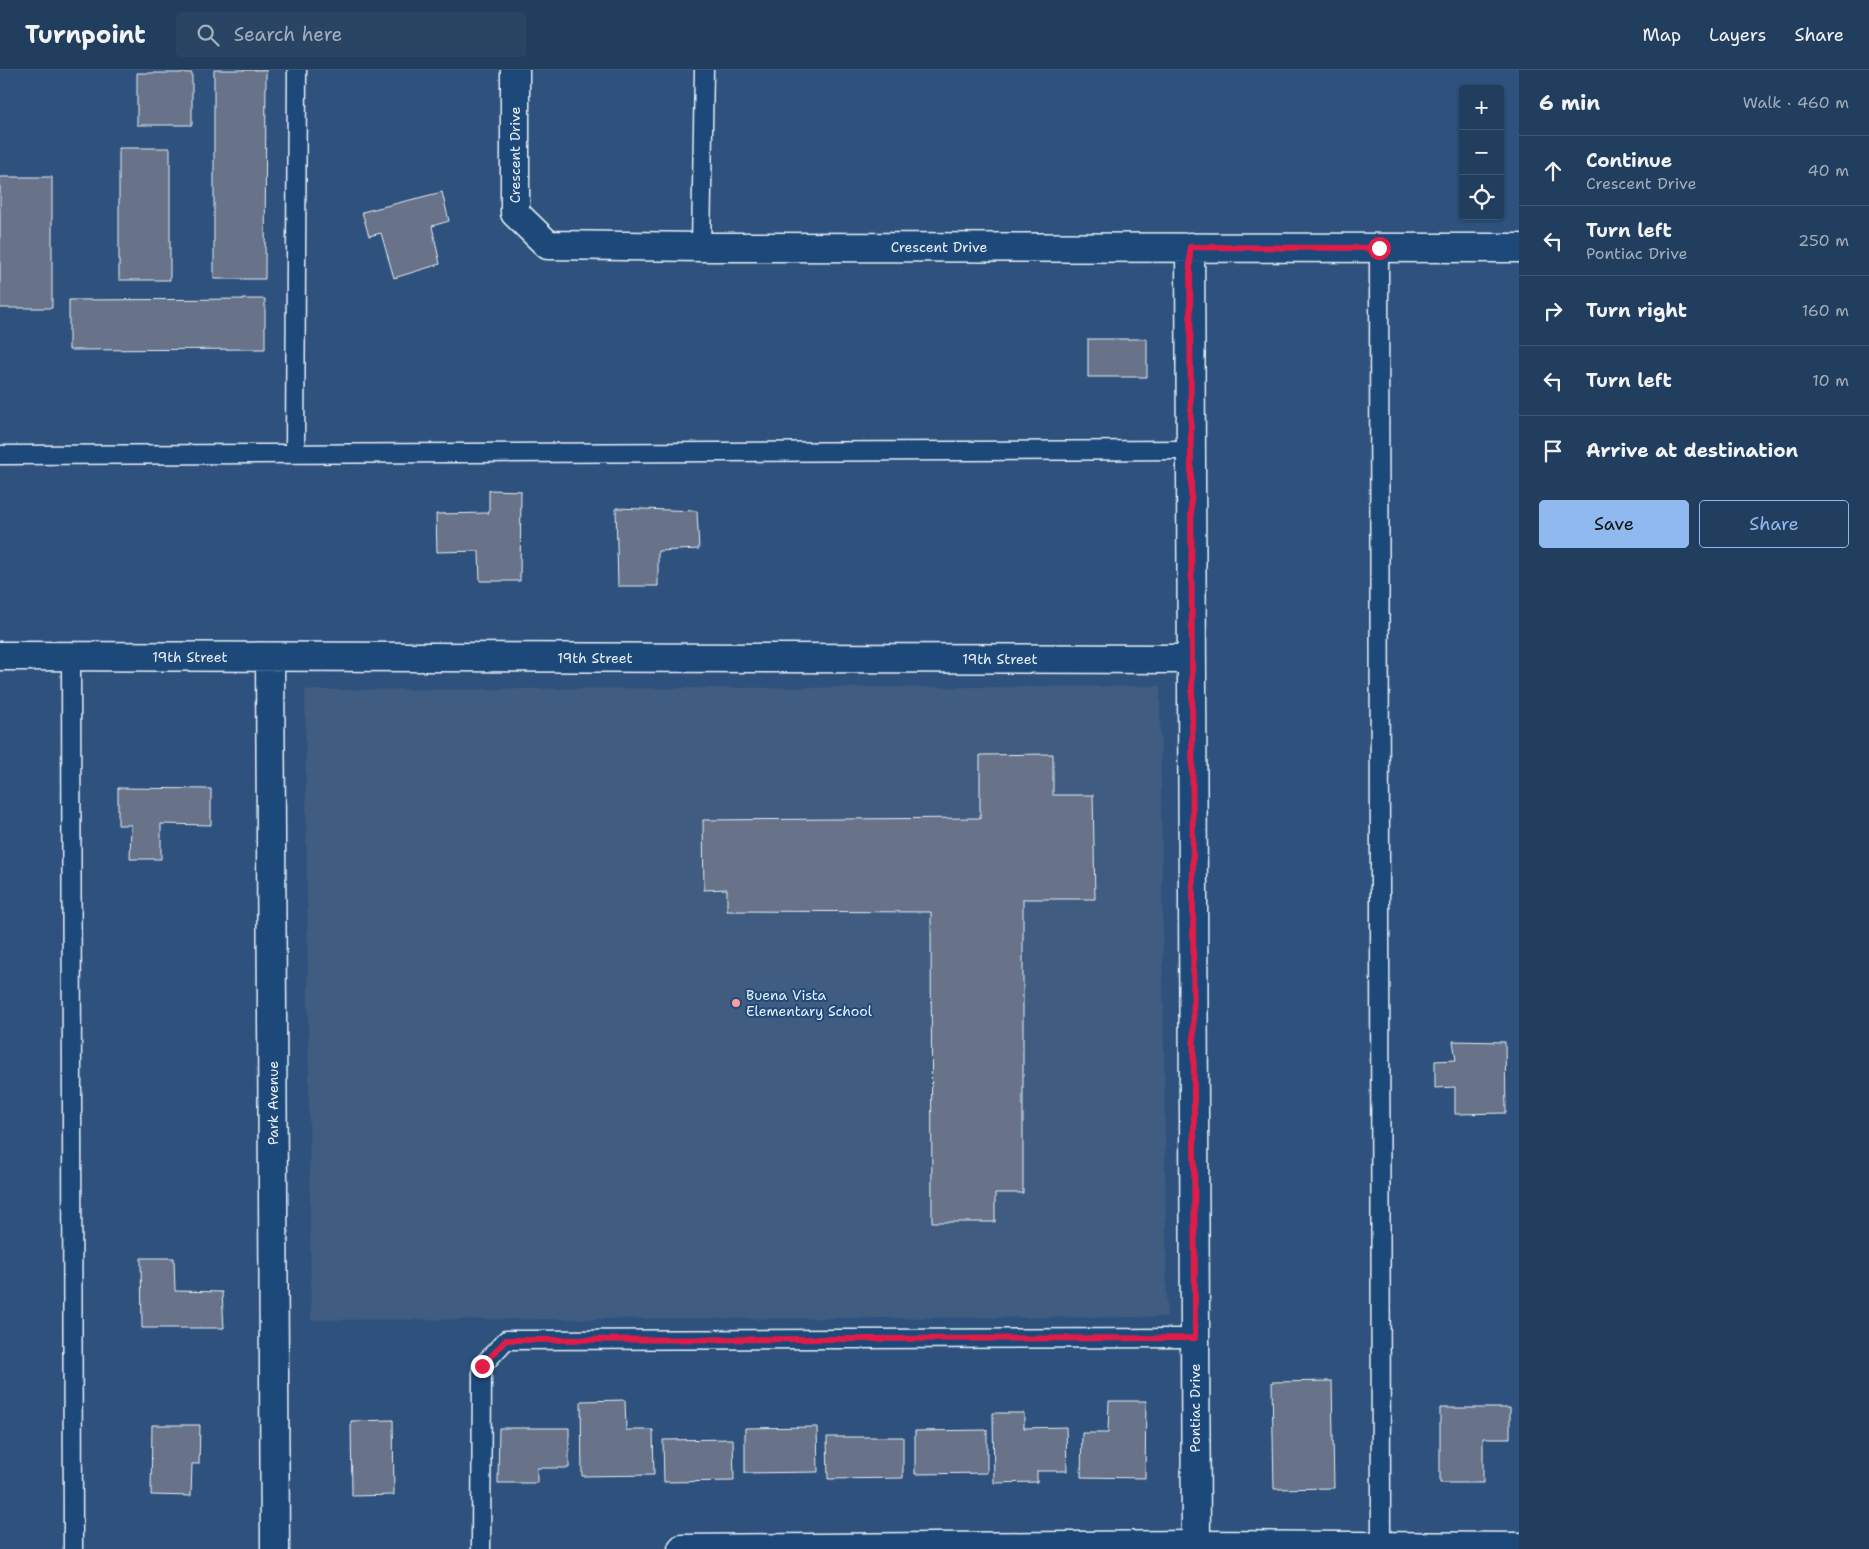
<!DOCTYPE html>
<html lang="en">
<head>
<meta charset="utf-8">
<style>
  body { margin:0; font-family:"Shantell Sans",sans-serif; background:#2a4564; color:#f1f3f6 }
  .controls { position:absolute; right:15px; top:15px; display:grid; overflow:hidden; border-radius:5px; box-shadow:0 1px 4px #0004 }
  .controls button { width:45px; height:45px; display:grid; place-items:center; padding:0; border:0; border-bottom:1px solid #3f5773; background:#223e5e; color:#f1f3f6; font:25px sans-serif }
  .stop { position:absolute; width:15px; height:15px; margin:-11px; border:4px solid #e11d48; border-radius:50%; background:#fff }
  .stop.end { background:#e11d48; border-color:#fff; box-shadow:0 1px 5px #0008 }
  .list { margin:0; padding:0; list-style:none }
  h2 { display:flex; justify-content:space-between; align-items:center; height:65px; margin:0; padding:0 20px; font-size:21px }
  h2 small { font-size:16px; font-weight:400; color:#a2aebc }
  .list li { display:grid; grid-template-columns:32px 1fr auto; gap:15px; align-items:center; box-sizing:border-box; height:70px; padding:0 20px; border-top:1px solid #3f5773 }
  .list b { display:block; font-size:19px; white-space:nowrap }
  .list p { margin:0; font-size:16px; white-space:nowrap; color:#a2aebc }
  .list em { font-size:16px; font-style:normal; color:#a2aebc }
  .actions { display:flex; gap:10px; padding:15px 20px }
  .actions a { flex:1; padding:11px 0; border:1px solid #90b9f0; border-radius:5px; text-align:center; font-size:18px; color:#90b9f0 }
  .actions .main { background:#90b9f0; color:#111 }
  .icon { flex:none; width:28px; height:28px; fill:none; stroke:currentColor; stroke-width:2; stroke-linecap:round; stroke-linejoin:round }
  .map { position:relative; flex:none; width:1519px; height:1479px; overflow:hidden }
  header { display:flex; align-items:center; gap:30px; box-sizing:border-box; height:70px; padding:0 25px; background:#223e5e; border-bottom:1px solid #3f5773 }
  header strong { font-size:24px }
  nav { display:flex; gap:28px; margin-inline-start:auto; font-size:18px }
  .search { width:350px; height:45px; background:#2a4564; display:flex; align-items:center; gap:12px; box-sizing:border-box; padding:0 18px; border-radius:5px; color:#a2aebc; font-size:19px }
  main { display:flex }
  aside { flex:1; background:#223e5e }
  .map>svg:first-child { display:block }
  .built { fill:#3f5c80 }
  .building { fill:#687288; stroke:#e8f1f8 }
  .lines { fill:none; stroke-linecap:round; stroke-linejoin:round }
  .lane-casing { stroke:#e8f1f8; stroke-width:21 }
  .street-casing { stroke:#e8f1f8; stroke-width:31 }
  .secondary-casing { stroke:#e8f1f8; stroke-width:31 }
  .lane { stroke:#1f4a7a; stroke-width:18 }
  .street { stroke:#1f4a7a; stroke-width:28 }
  .secondary { stroke:#1f4a7a; stroke-width:28 }
  .route { stroke:#e11d48; stroke-width:6 }
  .poi-dot { fill:#ff9aa2; stroke:#1f4a7a; stroke-width:2 }
  .labels { text-anchor:middle; stroke-width:4; stroke-linejoin:round; paint-order:stroke }
  .street-label { font-size:14px; fill:#e8f1f8; stroke:#1f4a7a }
  .poi-label { font-size:14px; fill:#e8f1f8; stroke:#1f4a7a; text-anchor:start }
</style>
</head>
<body>
<header>
<strong>Turnpoint</strong>
<div class="search"><svg class="icon" aria-label="search" viewBox="0 0 24 24"><circle cx="10" cy="10" r="6"/><path d="M15 15l6 6"/></svg>Search here</div>
<nav><a>Map</a><a>Layers</a><a>Share</a></nav>
</header>
<main>
<div class="map">
<svg width="1519" height="1479" viewBox="0 0 1519 1479">
  <rect width="100%" height="100%" fill="#2e527d"/>
  <filter id="ink" filterUnits="userSpaceOnUse"><feTurbulence type="fractalNoise" baseFrequency=".02" numOctaves="2"/><feDisplacementMap in="SourceGraphic" scale="10" xChannelSelector="R" yChannelSelector="G"/><feConvolveMatrix kernelMatrix="1 2 1 2 8 2 1 2 1" color-interpolation-filters="sRGB"/></filter>
  <g filter="url(#ink)">
    <path class="built" d="M1160 616 1167 1247 311 1250 305 620Z"/>
    <path class="building" d="M214 0H266L265 209H214Z
      M137 3H192V55H137Z
      M119 78H170V210H119Z
      M0 107H52V238H0Z
      M442 122 449 151 432 156 440 194 394 208 381 163 369 166 362 142Z
      M265 229V279L69 280V230Z
      M1088 269H1147V307H1088Z
      M489 420 521 421 520 511H480L479 481 437 482 436 444 489 443Z
      M616 438 697 441 699 479 658 481V516H618Z
      M1053 684V725H1093L1095 829H1023V1123H995V1152H932L931 842 727 841V819L704 820 703 750 980 748V685Z
      M118 718 211 719V755L161 754V789H130L131 755H118Z
      M1453 971 1505 972 1506 1043 1455 1044V1017L1435 1018V991L1456 990Z
      M141 1188H174L175 1221 222 1222 224 1258H142Z
      M1332 1311 1334 1418 1274 1419 1272 1312Z
      M625 1330 626 1360H653L654 1405 582 1406 581 1331Z
      M1109 1331H1146L1145 1408 1081 1407 1082 1363H1108Z
      M1440 1338H1510V1368H1483V1413H1440Z
      M993 1343H1024V1358L1066 1357 1067 1401H1037V1412L994 1413Z
      M393 1350 394 1425 352 1426 351 1351Z
      M152 1355H200L199 1394H192L191 1426 151 1425Z
      M817 1357 818 1402 745 1403V1358Z
      M499 1358H569V1398H537V1413H498Z
      M987 1360V1403L915 1404V1361Z
      M827 1367H903V1408L828 1409Z
      M733 1369 734 1411 664 1412 663 1370Z"/>
    <g class="lines">
      <defs>
        <path id="lane" d="M701 177 704 0
          M1379 177 1381 1479
          M295 384 297 0
          M0 385 1190 380
          M71 586 73 1479
          M481 1479 482 1296 506 1270 1195 1268"/>
        <path id="street" d="M515 0V143L548 175 701 177 1519 178
          M1190 177 1196 1479
          M0 586 1191 589
          M270 587 275 1479"/>
        <path id="secondary" d="M682 1479 1196 1475 1519 1477"/>
      </defs>
      <use href="#lane" class="lane-casing"/>
      <use href="#street" class="street-casing"/>
      <use href="#secondary" class="secondary-casing"/>
      <use href="#lane" class="lane"/>
      <use href="#street" class="street"/>
      <use href="#secondary" class="secondary"/>
    </g>
  </g>
  <g class="lines" filter="url(#ink)">
    <path class="route" d="M482 1296 506 1270 1195 1268 1190 177 1379 178"/>
  </g>
  <circle class="poi-dot" cx="736" cy="933" r="5"/>
  <g class="labels">
    <g class="street-label">
      <text transform="translate(515 85) rotate(-90)" y="5">Crescent Drive</text>
      <text x="939" y="182">Crescent Drive</text>
      <text x="190" y="592">19th Street</text>
      <text x="595" y="593">19th Street</text>
      <text x="1000" y="594">19th Street</text>
      <text transform="translate(273 1033) rotate(-90)" y="5">Park Avenue</text>
      <text transform="translate(1195 1338) rotate(-90)" y="5">Pontiac Drive</text>
    </g>
    <g class="poi-label">
      <text x="746" y="930">Buena Vista<tspan x="746" dy="16">Elementary School</tspan></text>
    </g>
  </g>
</svg>
<div class="controls">
<button>+</button>
<button>−</button>
<button><svg class="icon" aria-label="locate" viewBox="0 0 24 24"><circle cx="12" cy="12" r="6"/><path d="M12 2v4M12 18v4M2 12h4M18 12h4"/></svg></button>
</div>
<div class="stop" style="left:1379px;top:178px"></div>
<div class="stop end" style="left:482px;top:1296px"></div>
</div>
<aside>
<h2>6 min<small>Walk · 460 m</small></h2>
<ul class="list">
<li><svg class="icon" aria-label="ahead" viewBox="0 0 24 24"><path d="M12 20V5M6 11l6-6 6 6"/></svg><div><b>Continue</b><p>Crescent Drive</p></div><em>40 m</em></li>
<li><svg class="icon" aria-label="left" viewBox="0 0 24 24"><path d="M17 20v-9H6M10 6l-5 5 5 5"/></svg><div><b>Turn left</b><p>Pontiac Drive</p></div><em>250 m</em></li>
<li><svg class="icon" aria-label="right" viewBox="0 0 24 24"><path d="M7 20v-9h11M14 6l5 5-5 5"/></svg><div><b>Turn right</b></div><em>160 m</em></li>
<li><svg class="icon" aria-label="left" viewBox="0 0 24 24"><path d="M17 20v-9H6M10 6l-5 5 5 5"/></svg><div><b>Turn left</b></div><em>10 m</em></li>
<li><svg class="icon" aria-label="arrive" viewBox="0 0 24 24"><path d="M6 21V4h12l-3 4 3 4H6"/></svg><div><b>Arrive at destination</b></div></li>
</ul>
<div class="actions"><a class="main">Save</a><a>Share</a></div>
</aside>
</main>
</body>
</html>
